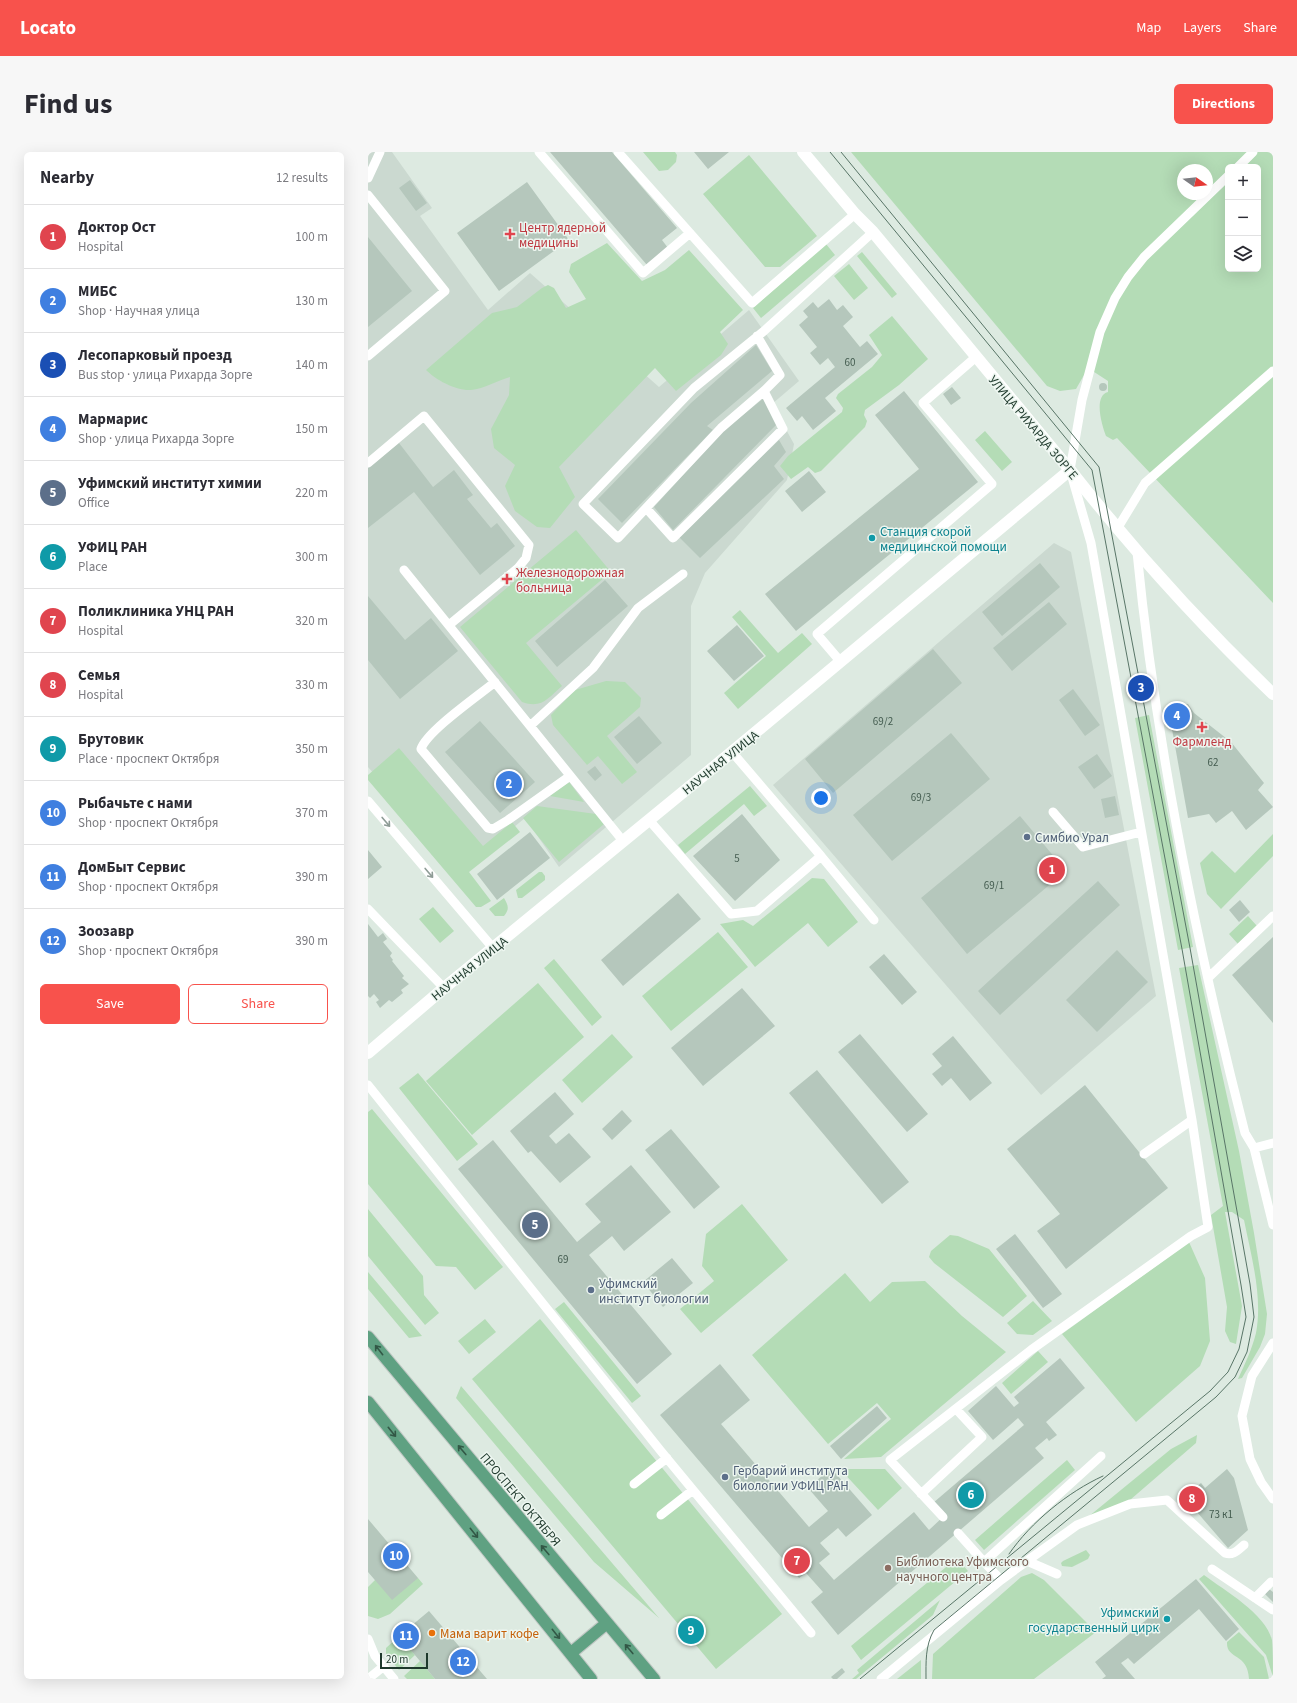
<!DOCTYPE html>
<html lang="en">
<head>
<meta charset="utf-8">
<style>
  body { margin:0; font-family:"Source Sans 3",sans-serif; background:#f7f7f7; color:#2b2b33 }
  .controls { position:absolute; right:12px; top:12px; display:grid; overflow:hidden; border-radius:6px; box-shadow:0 4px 16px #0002 }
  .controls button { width:36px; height:36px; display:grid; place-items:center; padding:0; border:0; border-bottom:1px solid #e1e1e2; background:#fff; color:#2b2b33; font:20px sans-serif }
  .compass { position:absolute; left:809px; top:12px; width:36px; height:36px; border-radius:50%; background:#fff; box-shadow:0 4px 16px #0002; rotate:104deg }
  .scale { position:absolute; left:12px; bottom:10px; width:48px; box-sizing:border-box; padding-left:4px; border:2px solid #1e392c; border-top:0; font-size:11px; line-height:14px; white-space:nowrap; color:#1e392c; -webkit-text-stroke:3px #edf6f0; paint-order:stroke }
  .you { position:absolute; left:453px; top:646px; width:14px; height:14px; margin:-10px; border:3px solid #fff; border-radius:50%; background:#1a73e8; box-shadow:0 0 0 6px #1a73e833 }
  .badge { display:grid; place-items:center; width:26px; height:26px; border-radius:50%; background:#f8524c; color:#fff; font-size:13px; font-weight:700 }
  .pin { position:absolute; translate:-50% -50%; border:2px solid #fff; box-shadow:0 1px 4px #0006 }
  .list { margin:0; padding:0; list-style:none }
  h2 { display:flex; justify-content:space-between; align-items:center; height:52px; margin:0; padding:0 16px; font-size:17px }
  h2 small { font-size:13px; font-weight:400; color:#7c7c81 }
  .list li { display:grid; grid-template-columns:26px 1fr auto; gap:12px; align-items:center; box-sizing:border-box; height:64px; padding:0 16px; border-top:1px solid #e1e1e2 }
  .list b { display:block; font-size:15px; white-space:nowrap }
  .list p { margin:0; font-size:13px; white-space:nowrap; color:#7c7c81 }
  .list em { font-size:13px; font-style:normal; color:#7c7c81 }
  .actions { display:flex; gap:8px; padding:12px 16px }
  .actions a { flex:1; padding:9px 0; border:1px solid #f8524c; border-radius:6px; text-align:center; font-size:14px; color:#f8524c }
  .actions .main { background:#f8524c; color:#fff }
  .icon { flex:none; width:22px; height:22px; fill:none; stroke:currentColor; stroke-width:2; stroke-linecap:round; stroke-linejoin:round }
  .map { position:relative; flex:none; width:905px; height:1527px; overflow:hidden; border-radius:6px }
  header { display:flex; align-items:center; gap:24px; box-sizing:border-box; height:56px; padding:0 20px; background:#f8524c; color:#fff }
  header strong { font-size:19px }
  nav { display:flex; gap:22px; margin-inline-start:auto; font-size:14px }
  .intro { display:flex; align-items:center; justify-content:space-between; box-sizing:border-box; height:96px; padding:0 24px }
  h1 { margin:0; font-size:28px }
  .button { padding:10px 18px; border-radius:6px; background:#f8524c; color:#fff; font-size:14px; font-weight:700 }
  main { display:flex; gap:24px; padding:0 24px }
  aside { flex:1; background:#fff; border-radius:6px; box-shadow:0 4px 16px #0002 }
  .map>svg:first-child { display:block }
  .built { fill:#cbd9d0 }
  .green { fill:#b4dcb6; fill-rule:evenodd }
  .building { fill:#b5c7bc }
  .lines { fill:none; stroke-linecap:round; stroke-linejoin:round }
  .primary-casing { stroke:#c0c8c4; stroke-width:14 }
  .service { stroke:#fff; stroke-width:9 }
  .minor { stroke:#fff; stroke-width:12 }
  .tertiary { stroke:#fff; stroke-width:12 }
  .primary { stroke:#5fa182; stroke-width:12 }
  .tram { stroke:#587567; stroke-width:1 }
  .oneway { stroke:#8e9c96 }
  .oneway2 { stroke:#325846 }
  .health-dot { fill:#e0444e; stroke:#edf6f0; stroke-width:1.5 }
  .culture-dot { fill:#0f9aa8; stroke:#edf6f0; stroke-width:1.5 }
  .service-dot { fill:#5c6f8a; stroke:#edf6f0; stroke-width:1.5 }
  .education-dot { fill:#8d6e63; stroke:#edf6f0; stroke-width:1.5 }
  .food-dot { fill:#e8710a; stroke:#edf6f0; stroke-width:1.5 }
  .labels { text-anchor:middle; stroke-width:3; stroke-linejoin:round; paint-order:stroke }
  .number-label { font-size:11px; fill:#445c50 }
  .health-label { font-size:13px; fill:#be3a42; stroke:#edf6f0; text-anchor:start }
  .street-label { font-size:13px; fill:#1e392c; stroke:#edf6f0 }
  .culture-label { font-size:13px; fill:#0d838f; stroke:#edf6f0; text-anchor:start }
  .service-label { font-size:13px; fill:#4e5e75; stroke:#edf6f0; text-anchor:start }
  .education-label { font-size:13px; fill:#785e54; stroke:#edf6f0; text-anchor:start }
  .food-label { font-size:13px; fill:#c56008; stroke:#edf6f0; text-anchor:start }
</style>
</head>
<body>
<header>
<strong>Locato</strong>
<nav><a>Map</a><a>Layers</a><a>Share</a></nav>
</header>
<div class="intro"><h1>Find us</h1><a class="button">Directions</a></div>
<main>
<aside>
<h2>Nearby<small>12 results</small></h2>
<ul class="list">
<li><span class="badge" style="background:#e0444e">1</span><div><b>Доктор Ост</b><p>Hospital</p></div><em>100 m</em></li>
<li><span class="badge" style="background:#3f7fe0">2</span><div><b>МИБС</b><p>Shop · Научная улица</p></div><em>130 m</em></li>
<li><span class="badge" style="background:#1a4fb4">3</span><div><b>Лесопарковый проезд</b><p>Bus stop · улица Рихарда Зорге</p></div><em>140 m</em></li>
<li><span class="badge" style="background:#3f7fe0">4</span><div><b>Мармарис</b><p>Shop · улица Рихарда Зорге</p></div><em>150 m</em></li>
<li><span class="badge" style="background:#5c6f8a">5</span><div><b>Уфимский институт химии</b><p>Office</p></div><em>220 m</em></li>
<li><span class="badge" style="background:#0f9aa8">6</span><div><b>УФИЦ РАН</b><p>Place</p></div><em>300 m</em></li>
<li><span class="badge" style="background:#e0444e">7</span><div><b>Поликлиника УНЦ РАН</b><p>Hospital</p></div><em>320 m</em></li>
<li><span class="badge" style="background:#e0444e">8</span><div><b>Семья</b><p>Hospital</p></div><em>330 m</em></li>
<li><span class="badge" style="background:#0f9aa8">9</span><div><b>Брутовик</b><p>Place · проспект Октября</p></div><em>350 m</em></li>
<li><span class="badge" style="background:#3f7fe0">10</span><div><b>Рыбачьте с нами</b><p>Shop · проспект Октября</p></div><em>370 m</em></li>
<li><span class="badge" style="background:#3f7fe0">11</span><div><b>ДомБыт Сервис</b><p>Shop · проспект Октября</p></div><em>390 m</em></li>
<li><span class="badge" style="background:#3f7fe0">12</span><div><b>Зоозавр</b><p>Shop · проспект Октября</p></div><em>390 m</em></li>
</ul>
<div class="actions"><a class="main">Save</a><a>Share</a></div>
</aside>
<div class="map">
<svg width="905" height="1527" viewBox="0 0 905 1527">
  <rect width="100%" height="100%" fill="#ddeae1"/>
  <path class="built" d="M0 0H24L64 56 52 64 120 158 162 121 291 235 381 158 431 229 404 252 426 292 419 328 337 421 323 454V603L191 715 157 666 91 720 0 615Z
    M686 391 703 400 788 844 673 943 405 633Z"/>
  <path class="green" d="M275 0H307L309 3 308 10 300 18 291 19Z
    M483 0H905V451L749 286 745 288 738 284C734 274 725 244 740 240V229L720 216 708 237 692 239 679 234ZM860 15H890V117H860ZM815 18H839V42H815Z
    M381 3 449 84 412 115H397L335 42Z
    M239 91 274 129 297 118 321 98 375 158 352 180 360 192 353 203 308 239 287 216 191 315 207 345 182 376 169 375 147 359 137 334 147 313 126 296 123 277 141 243 142 225C130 228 116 237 103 238 88 239 68 228 58 218L124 161 149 155 174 136 180 133 186 136 198 156 218 147 201 120 203 112Z
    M458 92 467 103 393 166 385 156Z
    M494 100 529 142 524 146 489 104Z
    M481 112 500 136 486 148 466 124Z
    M524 164 560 207 531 233 497 258 496 263 499 269 497 275 453 319 447 321 440 315 423 327 412 314 420 304 474 260 475 256 468 246 470 242 504 215 514 203 501 183Z
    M617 279 644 310 634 319 607 288Z
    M208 378 243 420 158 491 194 534C180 546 174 557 154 550L92 475Z
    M372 458 410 501 434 481 444 492 370 557 356 541 398 504 364 465Z
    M238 529 257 530 273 546 272 555 239 584 269 620 254 632 230 604 219 613 185 573 183 563 207 538Z
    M781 563 825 795 810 798 767 566Z
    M31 596 115 694 144 670 152 680 101 720 123 749 113 755H108L0 628V623Z
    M201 630 216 650 182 644Z
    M382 634 399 654 386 664 376 652 317 702 310 693Z
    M169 654 228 662 236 672 191 710 155 666Z
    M905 682V704L853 757 839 742 832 711 844 699 867 721Z
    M171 720H174L177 724V728L154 746H150L148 738Z
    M444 726 456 727 490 770 460 795 440 771 387 815 352 772 375 768 385 774Z
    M136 746C140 753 142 757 136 764H127L121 757Z
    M65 755 86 779 72 791 51 767Z
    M880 764 889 774 870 792 861 782Z
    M350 780 380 815 303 879 274 844Z
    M186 807 234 865 224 874 176 816Z
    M830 813 871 999 886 1081 899 1162 897 1182 892 1195 874 1226 870 1227C877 1212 884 1197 888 1181 895 1145 883 1103 876 1068L864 1060H857L874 1154 868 1192 862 1190 857 1179 859 1155 843 1063 855 1054 811 816Z
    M170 831 216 885 104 983 58 929Z
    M244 882 265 905 214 951 194 928Z
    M50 921 110 992 89 1009 31 936Z
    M4 957 135 1115 107 1138 88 1115 68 1114 0 1032V960Z
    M374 1052 420 1108 333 1181 312 1157 346 1129 334 1114 338 1082Z
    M0 1057 55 1124 56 1143 71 1161 57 1173 0 1104Z
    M582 1083 590 1084 621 1097 659 1144 635 1165 566 1111 561 1105 563 1099Z
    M821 1090 837 1126 842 1189 832 1214 768 1270 694 1182Z
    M0 1120 54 1184 41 1186 0 1137Z
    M477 1121 502 1150 524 1130 557 1129 594 1164 638 1200 513 1305 476 1307 523 1267 509 1251 460 1292 384 1203Z
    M665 1149 684 1169 665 1183 649 1182 639 1171Z
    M196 1150 273 1244 264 1251 187 1157Z
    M117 1167 128 1180 101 1202 90 1189Z
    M172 1167 414 1462 348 1517 104 1227Z
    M670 1199 680 1210 643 1242 634 1231Z
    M93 1234 291 1466 226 1410 88 1246Z
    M829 1283 828 1291 762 1348 720 1365 803 1297Z
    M699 1308 707 1318 616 1398 607 1388Z
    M472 1317H517L534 1336 510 1358Z
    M718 1398 722 1403 720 1407 704 1415 694 1414 693 1411 695 1409Z
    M589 1406 600 1419 493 1508 483 1494Z
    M664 1421 676 1428 728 1480 666 1527H564L565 1502 653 1425Z
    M836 1423C857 1439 897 1461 904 1488 905 1499 905 1514 905 1525L898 1503 831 1427Z
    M50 1426 55 1432 22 1462 10 1467 0 1464V1435L7 1428Z
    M572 1448 565 1463 488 1527H484L491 1521 489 1518Z
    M871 1480 896 1505 901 1527H881C880 1500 858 1508 859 1490Z
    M31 1484 47 1503 31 1518 18 1502V1496Z
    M553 1508V1527H529Z
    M52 1509 67 1527H39L36 1524Z"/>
  <path class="building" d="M182 0H244L309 76 294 88 300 96 279 113Z
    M326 0H361L340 17Z
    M42 28 59 51 48 59 31 36Z
    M159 30 201 88 131 139 89 81Z
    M0 85 44 139 0 175Z
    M461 147 469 158 475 153 485 165 475 174 492 195 499 189 510 202 457 246 468 259 445 278 434 264 429 269 418 256 467 215 460 206 452 213 442 201 449 195 431 173 440 165 435 159 445 150 450 156Z
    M388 193 404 219 339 274 345 278 254 371 230 347 323 251Z
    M731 235a4 4 0 1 1 8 0a4 4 0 1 1-8 0Z
    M584 235 593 246 583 253 575 242Z
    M536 239 610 330 428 479 397 442 551 317 507 263Z
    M396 246 409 272 305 378 286 355 356 278Z
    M411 288 418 300 406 314 416 327 332 406 311 385Z
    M31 291 65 335 86 318 105 343 99 347 123 376 129 371 147 394 112 423 46 340 0 376V316Z
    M441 319 458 340 434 360 417 339Z
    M672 411 692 435 634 484 614 460Z
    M237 428 260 454 189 515 167 489Z
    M0 444 37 488 63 466 90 499 32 547 0 508Z
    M681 450 699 472 644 519 625 496Z
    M369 473 396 504 366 529 339 499Z
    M565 497 594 531 465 641 437 607Z
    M705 537 732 573 717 584 691 548Z
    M820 552 826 561 863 590 896 631 890 638 905 655 878 678 864 659 848 671 841 662 820 666 800 555Z
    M271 564 294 591 269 612 246 585Z
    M112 569 167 630 132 661 77 600Z
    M583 581 622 627 524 709 485 663Z
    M729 602 744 624 726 637 710 615Z
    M227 614 234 623 227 629 219 620Z
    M747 644 751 663 737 666 733 647Z
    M374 662 412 708 367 749 325 704Z
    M652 664 698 719 599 802 553 746Z
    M162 680 182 706 129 748 109 722Z
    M0 698 14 715 0 727Z
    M730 729 752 753 632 863 610 839Z
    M310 741 333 767 255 834 233 808Z
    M872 748 882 760 871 770 861 758Z
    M0 772 10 785 15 781 19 787 15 790 24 801 22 804 25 808 24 809 36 824 34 826 41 832 33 838 35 841 24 850 21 848 12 856 8 850 11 848 6 842 2 846 0 844Z
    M905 785V871L864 823Z
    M749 798 780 830 729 880 698 848Z
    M516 802 549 840 534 853 501 815Z
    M374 836 407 874 335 934 303 896Z
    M492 882 560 962 539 980 470 900Z
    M585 884 624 931 602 949 583 926 574 934 564 922 574 914 564 902Z
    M449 918 541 1030 514 1052 421 941Z
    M717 933 800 1036 698 1117 669 1079 692 1062 639 997Z
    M187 940 206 962 181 984 188 992 201 981 223 1005 192 1031 163 999 160 1001 142 979Z
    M254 958 264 969 244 988 234 977Z
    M303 977 352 1035 326 1057 277 998Z
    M125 988 209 1090 233 1070 217 1052 263 1013 303 1060 256 1099 244 1084 221 1103 304 1202 269 1232 90 1017Z
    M647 1082 694 1142 675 1156 628 1097Z
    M304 1106 325 1131 295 1155 275 1130Z
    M692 1206 717 1236 678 1270 689 1283 681 1289 679 1286 667 1296 676 1306 470 1483 443 1450 455 1440 438 1421 431 1426 292 1263 352 1212 382 1248 353 1272 441 1375 460 1359 440 1336 463 1316 504 1363 478 1385 470 1376 452 1391 462 1402 451 1411 466 1428 546 1360 561 1378 576 1364 565 1351 656 1273 650 1266 625 1288 600 1259 628 1234 646 1255 651 1251 646 1245Z
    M509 1254 519 1266 473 1307 462 1294Z
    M859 1317 866 1326 880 1378 860 1396 816 1345 833 1331 837 1336Z
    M0 1367 50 1426 24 1448 0 1420Z
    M828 1427 871 1477 858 1489 831 1457 766 1512 760 1506 753 1511 767 1527H734L738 1524 727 1510Z
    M901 1437 905 1440V1450L897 1442Z
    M61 1459 119 1527H67L31 1484Z
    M474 1516 477 1520 469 1527H465L463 1525Z"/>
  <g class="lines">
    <defs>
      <path id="primary" d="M0 1185 286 1527
        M0 1250 223 1527
        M203 1501 239 1471"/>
    </defs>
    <use href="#primary" class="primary-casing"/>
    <path class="service" d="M171 0 275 121 322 81
      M250 0 384 151 487 62
      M870 15 885 0
      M0 26 12 0
      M0 43 77 139 0 204
      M389 184 412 223 396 239 353 276 250 386 215 352 326 236 396 179 505 80
      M0 311 56 264 161 393 158 406 150 416 81 473
      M278 356 305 386 415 277 396 239
      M749 377 777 331 905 219
      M769 400C788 596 828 790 877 981L886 996 905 1073
      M36 418 255 689
      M472 509 449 482 624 332 555 251 608 205
      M127 530C110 544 59 579 53 597L120 676 125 677 140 668 202 624
      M162 574 225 516 270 456 315 422
      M0 649 125 796
      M685 660 715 695 773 680
      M281 668 363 762 389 759 453 704 364 600
      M453 704 506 768
      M0 757 76 836
      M840 826 905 764
      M0 933 292 1298 443 1481
      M886 996 905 991
      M776 1002 824 968 723 391 702 318 714 248 732 180 747 146 760 125 776 105 860 24
      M905 1191 884 1224 874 1264 882 1307 893 1330 905 1347
      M266 1332 299 1306
      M553 1342 614 1285 588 1257
      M293 1363 325 1338
      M575 1365 522 1308 663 1198 823 1084 840 1075 824 968
      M590 1381 616 1410
      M659 1409 709 1373 762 1352 799 1348 857 1401C865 1404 870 1398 876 1393
      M844 1417 905 1458
      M633 1428 659 1409 689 1422
      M887 1446 903 1430
      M0 1487 7 1504 26 1527
      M0 1527 16 1514
      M513 1527 633 1428 616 1410 733 1304"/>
    <path class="minor" d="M702 318C765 398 832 472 905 542"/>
    <path class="tertiary" d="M0 901 76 836 364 600 702 318 505 80 487 62 435 0"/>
    <use href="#primary" class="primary"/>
    <path class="tram" d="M462 0 724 318 814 797 873 1133 878 1165 871 1197 860 1220 842 1239 492 1527
      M473 0 731 315 822 796 882 1132 886 1165 879 1200 867 1225 848 1245 566 1478C557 1494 558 1510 558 1527
      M641 1402C663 1370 700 1340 735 1324"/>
  </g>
  <defs><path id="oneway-shaft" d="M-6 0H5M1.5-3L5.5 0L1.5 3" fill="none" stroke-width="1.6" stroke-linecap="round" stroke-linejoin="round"/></defs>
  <g class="oneway">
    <use href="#oneway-shaft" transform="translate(18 670) rotate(50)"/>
    <use href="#oneway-shaft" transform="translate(61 721) rotate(50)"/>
  </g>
  <g class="oneway2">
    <use href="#oneway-shaft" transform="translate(11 1198) rotate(-128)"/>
    <use href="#oneway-shaft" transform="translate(24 1280) rotate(51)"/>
    <use href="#oneway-shaft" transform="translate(94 1298) rotate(-130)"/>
    <use href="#oneway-shaft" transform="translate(106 1381) rotate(51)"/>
    <use href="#oneway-shaft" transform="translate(177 1398) rotate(-130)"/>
    <use href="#oneway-shaft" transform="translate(188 1482) rotate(51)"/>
    <use href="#oneway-shaft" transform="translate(261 1497) rotate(-130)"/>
  </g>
  <g class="health-dot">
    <path d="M140 76h4v4h4v4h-4v4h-4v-4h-4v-4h4z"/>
    <path d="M137 421h4v4h4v4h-4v4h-4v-4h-4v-4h4z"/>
    <path d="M832 569h4v4h4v4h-4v4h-4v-4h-4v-4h4z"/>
  </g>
  <g class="culture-dot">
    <circle cx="504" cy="386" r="4"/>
    <circle cx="799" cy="1467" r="4"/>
  </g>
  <g class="service-dot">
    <circle cx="659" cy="685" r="4"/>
    <circle cx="223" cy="1138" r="4"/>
    <circle cx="357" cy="1325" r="4"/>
  </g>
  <circle class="education-dot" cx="520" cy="1416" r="4"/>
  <circle class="food-dot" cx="64" cy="1481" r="4"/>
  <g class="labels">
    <g class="number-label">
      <text x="482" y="214">60</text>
      <text x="515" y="573">69/2</text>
      <text x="845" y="614">62</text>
      <text x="553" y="649">69/3</text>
      <text x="369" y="710">5</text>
      <text x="626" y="737">69/1</text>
      <text x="195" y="1111">69</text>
      <text x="853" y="1366">73 к1</text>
    </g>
    <g class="health-label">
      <text x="151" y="80">Центр ядерной<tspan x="151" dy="15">медицины</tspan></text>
      <text x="148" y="425">Железнодорожная<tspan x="148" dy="15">больница</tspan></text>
      <text x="834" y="594" text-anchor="middle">Фармленд</text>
    </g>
    <g class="street-label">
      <text transform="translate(666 275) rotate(50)" y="5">УЛИЦА РИХАРДА ЗОРГЕ</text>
      <text transform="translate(352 610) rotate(-39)" y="5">НАУЧНАЯ УЛИЦА</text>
      <text transform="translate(101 816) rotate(-39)" y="5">НАУЧНАЯ УЛИЦА</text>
      <text transform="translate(153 1347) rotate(50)" y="5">ПРОСПЕКТ ОКТЯБРЯ</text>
    </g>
    <g class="culture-label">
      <text x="512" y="384">Станция скорой<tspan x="512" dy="15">медицинской помощи</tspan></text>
      <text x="791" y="1465" text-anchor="end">Уфимский<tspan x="791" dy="15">государственный цирк</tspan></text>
    </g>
    <g class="service-label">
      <text x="667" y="690">Симбио Урал</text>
      <text x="231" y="1136">Уфимский<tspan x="231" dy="15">институт биологии</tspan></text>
      <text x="365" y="1323">Гербарий института<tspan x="365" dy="15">биологии УФИЦ РАН</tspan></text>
    </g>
    <g class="education-label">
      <text x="528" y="1414">Библиотека Уфимского<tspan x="528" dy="15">научного центра</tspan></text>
    </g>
    <g class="food-label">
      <text x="72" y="1486">Мама варит кофе</text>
    </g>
  </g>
</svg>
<div class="controls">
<button>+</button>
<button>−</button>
<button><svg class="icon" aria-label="layers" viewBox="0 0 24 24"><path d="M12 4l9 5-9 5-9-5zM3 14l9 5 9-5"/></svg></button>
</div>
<svg class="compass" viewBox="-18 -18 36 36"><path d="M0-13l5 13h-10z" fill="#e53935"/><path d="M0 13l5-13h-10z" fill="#7c7c81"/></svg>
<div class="scale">20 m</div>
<div class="you"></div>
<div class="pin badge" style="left:684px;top:718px;background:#e0444e">1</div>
<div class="pin badge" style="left:141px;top:632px;background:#3f7fe0">2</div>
<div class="pin badge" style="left:773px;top:536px;background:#1a4fb4">3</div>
<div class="pin badge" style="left:809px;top:564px;background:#3f7fe0">4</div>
<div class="pin badge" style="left:167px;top:1073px;background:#5c6f8a">5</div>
<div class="pin badge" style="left:603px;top:1343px;background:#0f9aa8">6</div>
<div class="pin badge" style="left:429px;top:1409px;background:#e0444e">7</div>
<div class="pin badge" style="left:824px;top:1347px;background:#e0444e">8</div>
<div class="pin badge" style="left:323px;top:1479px;background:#0f9aa8">9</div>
<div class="pin badge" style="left:28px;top:1404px;background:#3f7fe0">10</div>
<div class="pin badge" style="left:38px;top:1484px;background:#3f7fe0">11</div>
<div class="pin badge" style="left:95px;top:1510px;background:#3f7fe0">12</div>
</div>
</main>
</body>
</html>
